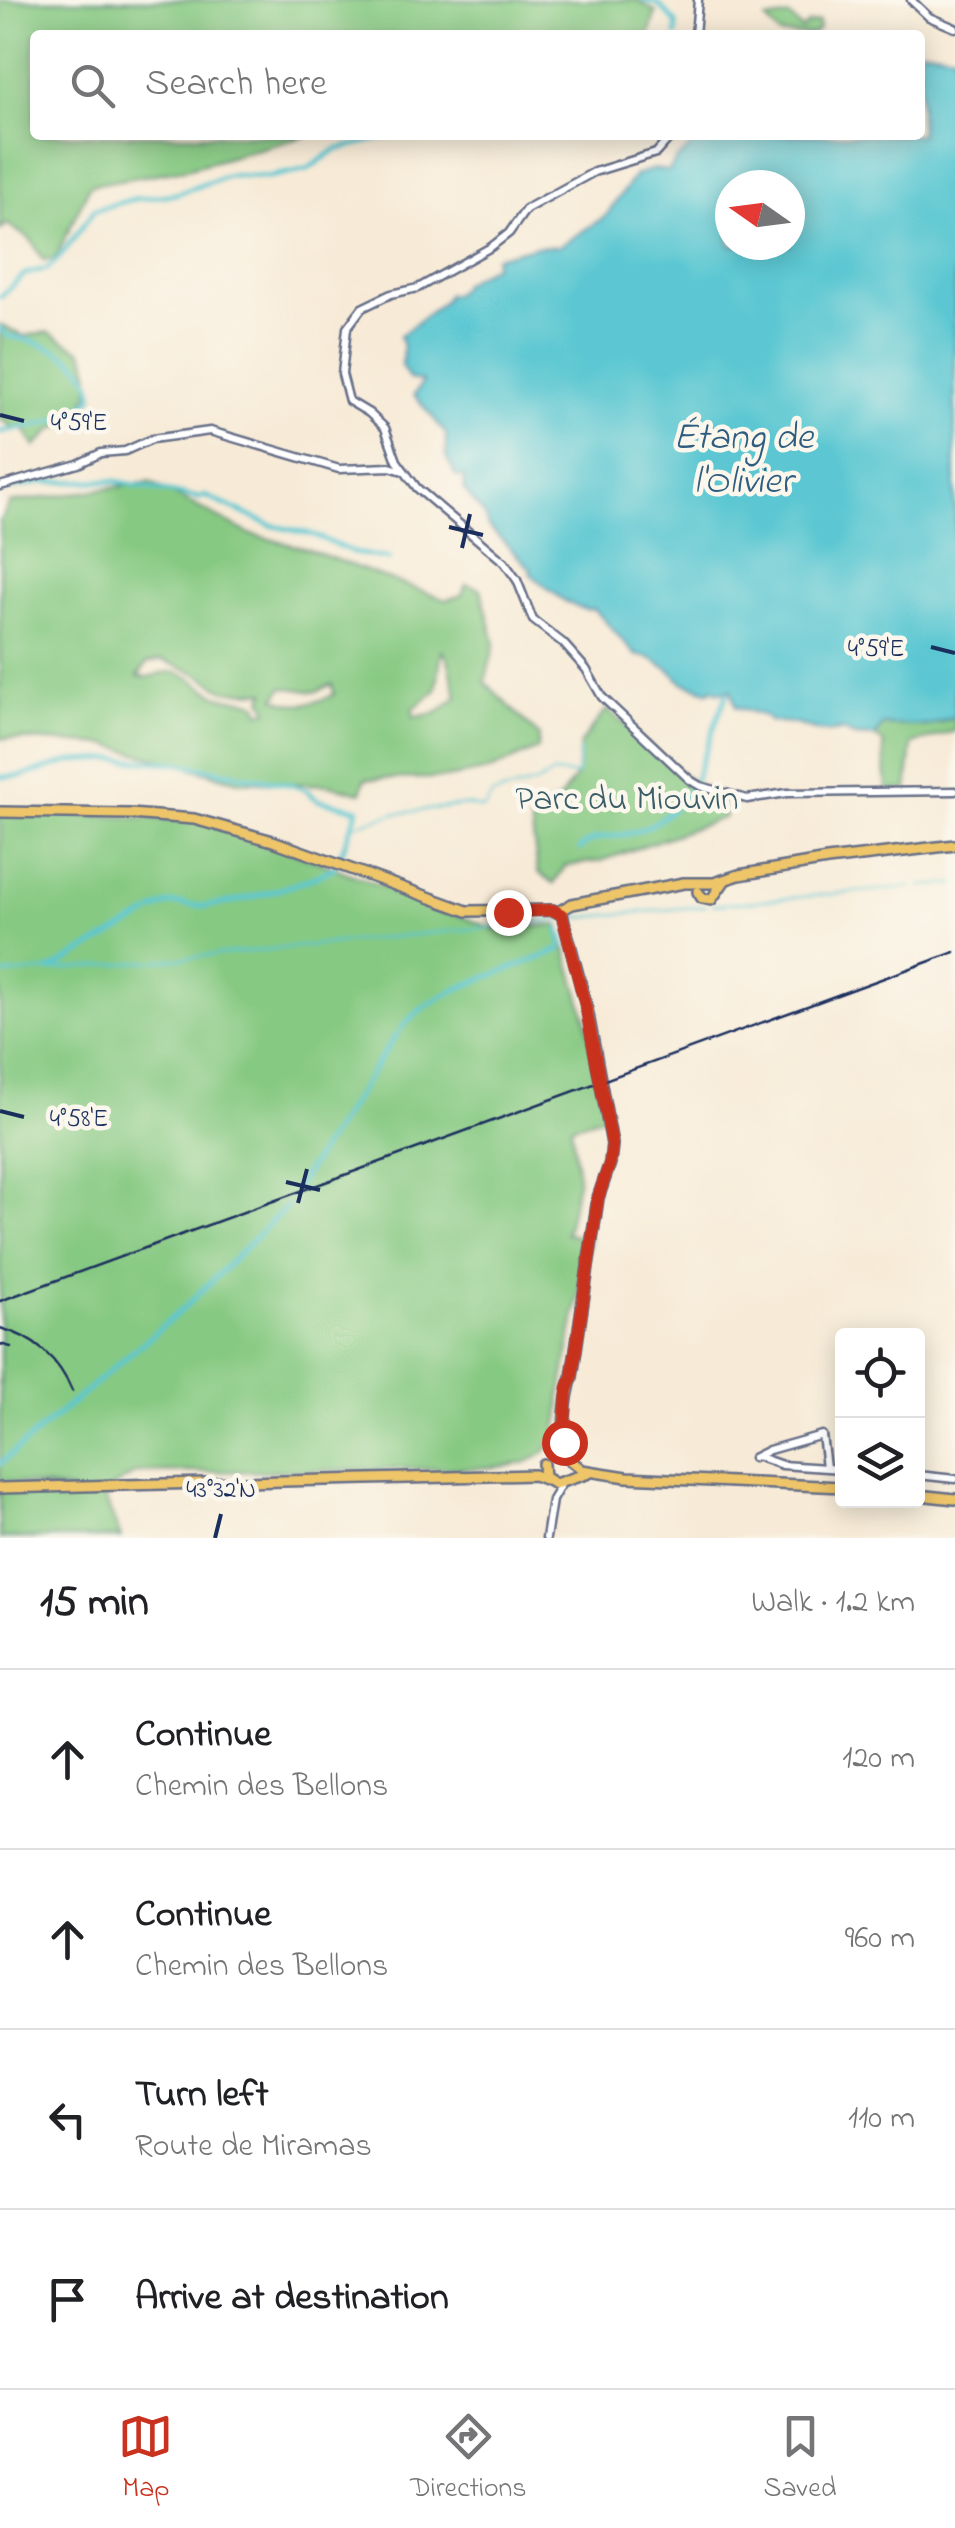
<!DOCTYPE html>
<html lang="en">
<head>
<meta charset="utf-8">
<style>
  body { margin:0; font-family:"Indie Flower",sans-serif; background:#f2f2f2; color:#202124 }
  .controls { position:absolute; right:30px; bottom:30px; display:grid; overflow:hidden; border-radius:10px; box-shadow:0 5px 25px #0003 }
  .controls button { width:90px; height:90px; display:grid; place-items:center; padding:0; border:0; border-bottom:2px solid #e0e0e0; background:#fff; color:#202124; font:50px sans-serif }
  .compass { position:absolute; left:715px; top:170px; width:90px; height:90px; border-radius:50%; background:#fff; box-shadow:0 5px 25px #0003; rotate:284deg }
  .stop { position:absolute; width:30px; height:30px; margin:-22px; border:8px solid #c8321e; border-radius:50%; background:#fff }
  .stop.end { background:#c8321e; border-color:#fff; box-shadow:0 2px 10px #0008 }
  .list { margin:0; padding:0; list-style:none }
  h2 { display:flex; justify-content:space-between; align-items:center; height:130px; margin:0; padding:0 40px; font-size:42px }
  h2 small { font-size:32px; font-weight:400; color:#757577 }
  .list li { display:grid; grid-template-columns:65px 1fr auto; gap:30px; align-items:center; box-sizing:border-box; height:180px; padding:0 40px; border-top:2px solid #e0e0e0 }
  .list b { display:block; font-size:38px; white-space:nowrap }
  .list p { margin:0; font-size:32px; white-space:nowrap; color:#757577 }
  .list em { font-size:32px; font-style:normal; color:#757577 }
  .icon { flex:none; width:55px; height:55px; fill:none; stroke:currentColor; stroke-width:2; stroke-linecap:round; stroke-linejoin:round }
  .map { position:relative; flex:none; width:955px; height:1538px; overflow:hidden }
  .search { position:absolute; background:#fff; box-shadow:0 5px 25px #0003; left:30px; right:30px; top:30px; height:110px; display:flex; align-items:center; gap:25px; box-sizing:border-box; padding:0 35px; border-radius:10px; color:#757577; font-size:38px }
  .sheet { height:850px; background:#fff }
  nav { display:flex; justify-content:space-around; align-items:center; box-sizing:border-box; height:140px; border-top:2px solid #e0e0e0; background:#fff; font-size:28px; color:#757577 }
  nav a { display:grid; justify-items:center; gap:5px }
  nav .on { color:#c8321e }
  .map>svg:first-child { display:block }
  .green { fill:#86c982; stroke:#507c70; stroke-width:2.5; fill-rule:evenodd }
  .water { fill:#5bc7d2; stroke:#3b7b98; stroke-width:2.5; fill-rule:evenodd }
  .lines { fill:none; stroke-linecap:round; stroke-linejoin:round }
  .stream { stroke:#5bc7d2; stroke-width:2.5 }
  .canal { stroke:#5bc7d2; stroke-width:5 }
  .minor-casing { stroke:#687088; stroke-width:11 }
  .major-casing { stroke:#687088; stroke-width:14 }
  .minor { stroke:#fff; stroke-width:6 }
  .major { stroke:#eec569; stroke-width:9 }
  .rail { stroke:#1b2f5e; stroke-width:2.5 }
  .route { stroke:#c8321e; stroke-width:12 }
  .ticks { fill:none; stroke:#1b2f5e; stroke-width:4 }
  .labels { text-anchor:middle; stroke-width:9; stroke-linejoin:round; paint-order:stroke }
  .park-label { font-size:35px; fill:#3b5d69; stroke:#fbf7ec }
  .water-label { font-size:38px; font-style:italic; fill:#2e5d81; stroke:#fbf7ec }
  .ticks-label { font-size:25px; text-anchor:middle; fill:#1b2f5e; stroke:#fbf7ec; stroke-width:9; stroke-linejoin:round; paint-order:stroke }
</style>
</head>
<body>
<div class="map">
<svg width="955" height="1538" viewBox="0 0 955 1538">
  <rect width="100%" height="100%" fill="#fbf7ec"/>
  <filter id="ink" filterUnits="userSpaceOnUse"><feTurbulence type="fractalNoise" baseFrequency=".01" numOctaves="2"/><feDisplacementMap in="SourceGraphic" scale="20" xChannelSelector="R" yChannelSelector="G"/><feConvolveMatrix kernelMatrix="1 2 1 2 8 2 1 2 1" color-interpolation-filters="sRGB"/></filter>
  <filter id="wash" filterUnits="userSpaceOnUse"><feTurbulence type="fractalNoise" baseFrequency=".0048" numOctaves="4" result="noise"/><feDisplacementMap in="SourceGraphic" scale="40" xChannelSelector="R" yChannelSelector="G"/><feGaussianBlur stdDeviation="2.25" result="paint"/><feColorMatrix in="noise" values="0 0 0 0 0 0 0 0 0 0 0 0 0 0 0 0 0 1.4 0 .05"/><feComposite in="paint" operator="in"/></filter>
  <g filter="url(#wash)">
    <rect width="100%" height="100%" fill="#f7ead6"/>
    <path class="green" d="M0 0H637L656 12 649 35H35V135H310L186 169 90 185 55 259 43 260 31 240 7 224 0 230Z
      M790 16 802 30 808 24 819 22V29L812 35H780L766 20Z
      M0 325 24 336 48 332 82 351 86 359 90 375 89 393 79 412 71 422 53 429 35 447 23 428 12 427 0 419Z
      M150 482 250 534 304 548 446 600 462 595 466 584 481 589 495 643 485 682 539 736 538 749 490 770 446 778 365 779 361 793 329 785 238 781 108 745 0 738V521L10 503ZM442 651 448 659 457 697 437 713 414 717 413 709 436 691ZM162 660 198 674 225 691 266 692 262 698 268 710 260 712 257 704C244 696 232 702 219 696 202 689 189 672 169 672 157 672 151 680 138 676L147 663ZM332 684 334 694C317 704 293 708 276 698L283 687 315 692Z
      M607 709 694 784 720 794 725 817 601 861 565 866 554 884 538 872 530 814 559 800 577 775 580 744Z
      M955 717V731L912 744 907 790H887L883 742 875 737 881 725 939 723Z
      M0 810 215 822 494 929 559 925 587 1023 605 1116 571 1126 578 1177 566 1234 589 1238 561 1393C560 1459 539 1465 479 1468L136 1473 103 1493 121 1538H0V1486L75 1491 0 1480Z"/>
    <path class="water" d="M920 49 955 54V717L928 726 883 725 875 737 854 736 842 730C825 736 811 728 795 724 787 722 777 723 769 721L765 716 736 707 731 690 719 692 711 688 710 692 682 682 670 670 650 658 636 655 594 609C574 614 545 586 530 573L531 569 487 525 486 517 464 490 465 477 456 476 446 457V434C435 419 426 410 414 395L423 382 409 379 402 367 403 347 400 336 443 302 448 294 454 295 464 283 494 265 495 257 533 247 559 246 606 216 635 175 654 169 669 171 676 160 704 135H920ZM790 185V245H730V185Z"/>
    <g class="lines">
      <path class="stream" d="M392 814 466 805 484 809 492 795 537 783 553 773 577 775 580 750
        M351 826 389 815
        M921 886 955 884
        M713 905 911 887
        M566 919 706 906
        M155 961 560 920
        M0 975 151 961"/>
      <path class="canal" d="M644 0 658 4 676 23V35
        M47 269 60 257 94 210 134 199 176 194 230 175 268 177 308 169 335 150 395 135
        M0 297 25 274 42 270
        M0 328 8 336C38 340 97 361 92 398 65 425 35 424 0 432
        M0 491 41 482 115 481 199 498 205 496 270 525 311 534 355 553 389 559
        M0 777 21 776 73 761 114 759 176 763 293 785 306 790 315 798
        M695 779 727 693
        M318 800 358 809 338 862
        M580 849C594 834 612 838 631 833 657 826 678 806 693 785
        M154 911C174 897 185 908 207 906 244 901 302 885 335 867
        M50 970 149 914
        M401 1029C434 986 512 972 561 949L563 945 559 929
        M372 1071 397 1034
        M296 1188 370 1075
        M0 1464 184 1308 287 1206"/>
    </g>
  </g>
  <g filter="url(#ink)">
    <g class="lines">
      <defs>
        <path id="minor" d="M911 0 929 17 955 28
          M695 35 698 0
          M672 135 656 153 594 172 526 209 509 233 491 247 418 288 391 294 362 308 347 328 342 374 349 401 369 413 385 428 397 461 417 488 504 562 517 580 533 620 563 643 586 669 602 697 690 780 700 786 747 799 787 793 955 791
          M0 486 78 464 101 453 125 451 152 439 210 431 339 469 390 467 403 471
          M759 1457 782 1465 842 1469
          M753 1458 769 1450 822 1435 826 1467
          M918 1475 955 1479
          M546 1538 552 1500 562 1483"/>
        <path id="major" d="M0 812 130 814 194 819 273 841 467 911 553 910 562 915
          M698 892 702 898 711 900 725 880
          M558 912 572 904 684 883H714L739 875 827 860 955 845
          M562 914 587 1009 612 1144 610 1163 598 1198 572 1377C566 1395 560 1440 568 1458
          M554 1454 564 1455 582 1470 627 1477 842 1487
          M543 1464 544 1477 555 1484 589 1473
          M0 1488 534 1475 547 1480
          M918 1495 955 1499"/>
      </defs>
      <use href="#minor" class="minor-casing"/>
      <use href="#major" class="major-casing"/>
      <use href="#minor" class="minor"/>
      <use href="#major" class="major"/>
      <path class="rail" d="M0 1301 955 952
        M0 1328C34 1337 59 1359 72 1391
        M0 1344 11 1347"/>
    </g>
  </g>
  <g class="lines" filter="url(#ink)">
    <path class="route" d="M508 912 553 910 562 915 586 1009 612 1144 610 1162 598 1198 572 1377 567 1390 564 1442"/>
  </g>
  <path class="ticks" d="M0 415 24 421M449 527 483 535M462 548 470 514M931 647 955 653M0 1111 24 1117M286 1182 320 1190M298 1203 307 1169M215 1538 221 1514"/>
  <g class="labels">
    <g class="park-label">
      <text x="627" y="809">Parc du Miouvin</text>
    </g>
    <g class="water-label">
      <text x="743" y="448">Étang de<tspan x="743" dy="44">l'Olivier</tspan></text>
    </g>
  </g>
  <g class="ticks-label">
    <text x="79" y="430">4°59'E</text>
    <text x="876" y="656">4°59'E</text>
    <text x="79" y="1126">4°58'E</text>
    <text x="221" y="1497">43°32'N</text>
  </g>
</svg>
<div class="controls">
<button><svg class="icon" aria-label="locate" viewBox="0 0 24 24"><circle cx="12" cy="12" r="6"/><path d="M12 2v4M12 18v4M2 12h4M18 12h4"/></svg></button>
<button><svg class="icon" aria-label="layers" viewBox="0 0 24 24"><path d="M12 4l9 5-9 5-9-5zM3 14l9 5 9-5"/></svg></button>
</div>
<svg class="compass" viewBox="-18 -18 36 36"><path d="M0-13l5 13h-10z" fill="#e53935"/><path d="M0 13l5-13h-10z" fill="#757577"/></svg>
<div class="stop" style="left:564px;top:1442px"></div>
<div class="stop end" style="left:508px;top:912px"></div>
<div class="search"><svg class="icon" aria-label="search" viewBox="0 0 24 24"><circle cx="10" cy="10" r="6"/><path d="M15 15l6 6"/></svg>Search here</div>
</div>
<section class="sheet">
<h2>15 min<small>Walk · 1.2 km</small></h2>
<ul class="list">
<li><svg class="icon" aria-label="ahead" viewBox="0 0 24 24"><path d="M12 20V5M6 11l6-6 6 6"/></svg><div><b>Continue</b><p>Chemin des Bellons</p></div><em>120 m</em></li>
<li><svg class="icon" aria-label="ahead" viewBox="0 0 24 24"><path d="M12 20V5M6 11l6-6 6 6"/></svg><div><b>Continue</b><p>Chemin des Bellons</p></div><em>960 m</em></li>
<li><svg class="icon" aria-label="left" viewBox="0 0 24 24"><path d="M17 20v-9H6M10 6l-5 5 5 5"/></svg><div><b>Turn left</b><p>Route de Miramas</p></div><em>110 m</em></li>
<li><svg class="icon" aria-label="arrive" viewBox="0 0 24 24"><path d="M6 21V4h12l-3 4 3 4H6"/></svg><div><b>Arrive at destination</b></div></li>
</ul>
</section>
<nav>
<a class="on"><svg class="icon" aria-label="map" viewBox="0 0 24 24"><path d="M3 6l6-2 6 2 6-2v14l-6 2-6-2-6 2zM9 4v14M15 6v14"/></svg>Map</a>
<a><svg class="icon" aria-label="directions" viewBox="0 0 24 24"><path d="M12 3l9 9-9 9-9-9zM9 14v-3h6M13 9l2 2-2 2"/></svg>Directions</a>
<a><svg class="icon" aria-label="saved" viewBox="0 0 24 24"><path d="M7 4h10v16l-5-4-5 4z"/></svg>Saved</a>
</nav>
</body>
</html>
